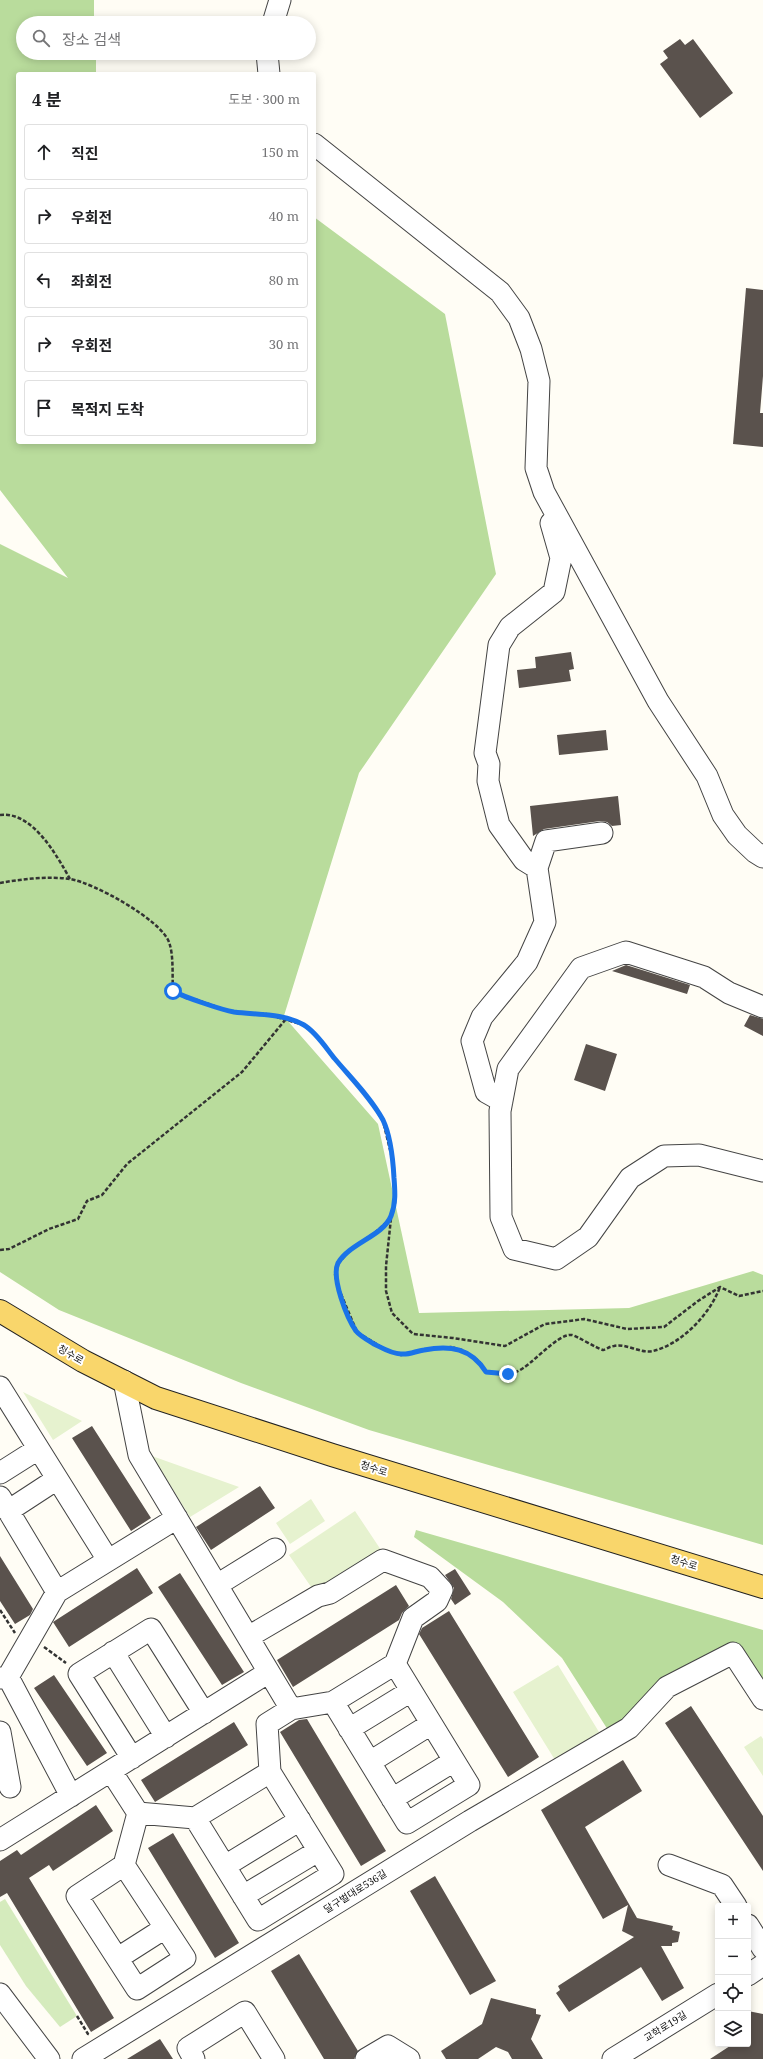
<!DOCTYPE html>
<html lang="ko">
<head>
<meta charset="utf-8">
<style>
  body { margin:0; font-family:"Noto Serif","Noto Sans KR",serif; background:#f6f6f6; color:#202124 }
  .controls { position:absolute; right:12px; bottom:12px; display:grid; overflow:hidden; border-radius:4px; box-shadow:0 2px 10px #0003 }
  .controls button { width:36px; height:36px; display:grid; place-items:center; padding:0; border:0; border-bottom:1px solid #e0e0e0; background:#fff; color:#202124; font:20px sans-serif }
  .stop { position:absolute; width:12px; height:12px; margin:-9px; border:3px solid #1a73e8; border-radius:50%; background:#fff }
  .stop.end { background:#1a73e8; border-color:#fff; box-shadow:0 1px 4px #0008 }
  .list { margin:0; padding:0; list-style:none }
  h2 { display:flex; justify-content:space-between; align-items:center; height:52px; margin:0; padding:0 16px; font-size:17px }
  h2 small { font-size:13px; font-weight:400; color:#757577 }
  .list li { display:grid; grid-template-columns:26px 1fr auto; gap:12px; align-items:center; box-sizing:border-box; height:56px; margin:0 8px 8px; padding:0 8px; border:1px solid #e0e0e0; border-radius:4px }
  .list b { display:block; font-size:15px; white-space:nowrap }
  .list em { font-size:13px; font-style:normal; color:#757577 }
  .icon { flex:none; width:22px; height:22px; fill:none; stroke:currentColor; stroke-width:2; stroke-linecap:round; stroke-linejoin:round }
  .map { position:relative; flex:none; width:763px; height:2059px; overflow:hidden }
  .search { position:absolute; background:#fff; box-shadow:0 2px 10px #0003; left:16px; top:16px; width:300px; height:44px; display:flex; align-items:center; gap:10px; box-sizing:border-box; padding:0 14px; border-radius:22px; color:#757577; font-size:15px }
  .panel { position:absolute; background:#fff; box-shadow:0 2px 10px #0003; left:16px; top:72px; width:300px; height:372px; border-radius:4px }
  .map>svg:first-child { display:block }
  .green { fill:#d5ebbd }
  .forest { fill:#b9dc9c }
  .pitch { fill:#e6f2cf }
  .building { fill:#5a524d }
  .lines { fill:none; stroke-linecap:round; stroke-linejoin:round }
  .minor-casing { stroke:#444; stroke-width:23 }
  .major-casing { stroke:#222; stroke-width:24 }
  .path { stroke:#333; stroke-width:2.5; stroke-dasharray:4 2; stroke-linecap:butt }
  .minor { stroke:#fff; stroke-width:21 }
  .major { stroke:#f9d66b; stroke-width:22 }
  .route { stroke:#1a73e8; stroke-width:5 }
  .labels { text-anchor:middle; stroke-width:4; stroke-linejoin:round; paint-order:stroke }
  .street-label { font-size:10px; fill:#111; stroke:#fff }
</style>
</head>
<body>
<div class="map">
<svg width="763" height="2059" viewBox="0 0 763 2059">
  <rect width="100%" height="100%" fill="#fffdf5"/>
  <path class="green" d="M5 1899 77 2016 60 2027 26 1986 0 1945V1902Z"/>
  <path class="forest" d="M0 0H94V23H23V53H96V74H18V442H314V217L445 314 496 574 359 773 283 1019H286L378 1124 419 1313 629 1308 753 1271 763 1275V1545L369 1430 241 1383 59 1310 0 1272V544L68 578 0 490Z
    M416 1530 763 1630V1690L732 1645 666 1679 646 1694 627 1719 608 1730 562 1658 503 1602 414 1537Z"/>
  <path class="pitch" d="M23 1392 82 1421 53 1440Z
    M152 1456 239 1487 190 1517Z
    M311 1499 325 1521 290 1544 276 1523Z
    M355 1511 381 1550 316 1594 289 1555Z
    M558 1665 599 1732 555 1760 513 1692Z
    M761 1736 763 1739V1776L744 1747Z"/>
  <path class="building" d="M680 39 685 45 693 39 733 93 700 118 660 64 668 58 663 51Z
    M746 288 763 290V376L760 413H763V447L733 444Z
    M571 652 574 669 569 670 571 681 519 688 517 670 536 668 535 657Z
    M606 730 608 750 559 755 557 735Z
    M618 796 621 825 612 826 607 822 600 821 544 829 533 836 530 806Z
    M626 965 690 985 687 994 612 971Z
    M750 1015 763 1019V1036L744 1026Z
    M586 1044 617 1054 605 1091 574 1080Z
    M92 1426 151 1518 131 1531 72 1438Z
    M260 1486 275 1508 211 1550 196 1527Z
    M0 1556 33 1609 30 1615 15 1624 0 1601Z
    M137 1568 153 1593 69 1647 53 1622Z
    M455 1569 471 1594 455 1605 451 1599 454 1588 445 1575Z
    M180 1573 244 1672 222 1685 158 1587Z
    M396 1585 409 1606 402 1613 399 1620 293 1687 277 1660Z
    M449 1611 539 1757 508 1777 419 1634 422 1628Z
    M54 1675 107 1753 87 1766 34 1688Z
    M691 1706 763 1816V1871L665 1723Z
    M307 1719 386 1851 361 1866 280 1732 299 1720Z
    M234 1722 248 1745 155 1802 141 1780Z
    M623 1760 642 1791 585 1827 637 1918 673 1926 672 1930 680 1932 678 1942 672 1943V1946H661L684 1988 662 2001 641 1967 569 2012 556 1993 560 1990 558 1986 634 1937 622 1931 628 1905 603 1919 541 1810Z
    M96 1805 113 1831 53 1871 49 1865 29 1878 114 2018 91 2032 7 1893 0 1897V1861L17 1850 21 1855Z
    M173 1833 239 1943 215 1958 148 1848Z
    M435 1876 496 1981 470 1995 410 1891Z
    M299 1954 358 2051 354 2059H324L271 1971Z
    M491 1998 536 2009V2014L541 2015 531 2039 543 2059H512L508 2052 496 2047 478 2059H446L441 2051 482 2024Z
    M748 2011 763 2014V2059H710L733 2044H748Z
    M160 2039 173 2059H127Z"/>
  <g class="lines">
    <defs>
      <path id="minor" d="M273 23 280 0
        M267 53 269 74
        M314 144 500 292 519 318 531 349 539 381 536 468 544 492 658 701 707 776 723 815 737 835 755 852 763 857
        M537 868 524 860 499 825 488 781 489 764 485 753 499 645 510 627 554 592 561 558 551 523
        M763 1007 729 993 704 977 626 952 581 968 508 1069 500 1111 501 1217 514 1249 556 1259 588 1237 630 1178 664 1156 699 1155 763 1171
        M502 1101 486 1092 472 1041 482 1017 527 962 545 922 537 868 546 841 602 833
        M124 1381 139 1455 291 1709 333 1702 395 1664 469 1785 407 1823 333 1702
        M0 1387 108 1560
        M0 1473 38 1449
        M0 1497 57 1592
        M8 1511 57 1479
        M217 1585 275 1549
        M248 1637 318 1596 330 1593 383 1560 430 1577 442 1590 437 1601 413 1618 395 1664
        M113 1652 166 1737
        M8 1677 71 1796
        M0 1678 8 1677 57 1592 177 1518
        M349 1729 411 1691
        M0 1732 10 1787
        M132 1758 79 1674 151 1629 204 1713
        M370 1762 431 1724
        M111 1771 138 1813 195 1818 270 1772
        M392 1799 454 1761
        M195 1818 258 1920 333 1874 270 1772 267 1724 291 1709
        M0 1840 269 1672
        M124 1865 185 1958 137 1989 77 1896 124 1865 138 1813
        M669 1865 722 1885 736 1906
        M225 1866 300 1820
        M243 1896 318 1851
        M748 1925 763 1949
        M118 1958 165 1928
        M748 1975 763 1965
        M0 1994 49 2059
        M83 2059 470 1821 629 1728 667 1687 733 1653 763 1699
        M194 2059 188 2048 245 2012 274 2059
        M366 2059 388 2046 409 2059
        M613 2059 718 1994"/>
      <path id="major" d="M0 1311 83 1361 156 1398 332 1455 763 1587"/>
    </defs>
    <use href="#minor" class="minor-casing"/>
    <use href="#major" class="major-casing"/>
    <path class="path" d="M0 815C32 811 56 854 70 879
      M0 883C22 879 48 876 70 879 94 883 160 919 169 942 174 956 172 976 173 991L186 998 197 1000 232 1012 266 1014 304 1025 317 1037 371 1102 383 1121 393 1162 395 1203 391 1218 386 1266V1291L392 1313 413 1334 453 1338 505 1346 545 1324 584 1319 627 1329 664 1327 698 1301 720 1287 739 1296 763 1291
      M391 1218 377 1231 349 1251 338 1264 335 1275 338 1287 357 1332 386 1350 401 1355 425 1350 451 1347 462 1350 479 1361 485 1372C495 1371 507 1376 516 1372 532 1366 557 1333 572 1335 577 1336 596 1348 603 1350 607 1349 610 1346 614 1346 626 1343 641 1354 653 1351 682 1344 710 1314 720 1287
      M0 1250 9 1249 49 1229 78 1219 87 1201 102 1195 127 1164 242 1072 286 1019
      M0 1610 15 1633
      M44 1647 66 1663
      M77 2016 88 2034 90 2035"/>
    <use href="#minor" class="minor"/>
    <use href="#major" class="major"/>
  </g>
  <g class="lines">
    <path class="route" d="M173 991C184 997 222 1010 234 1012 257 1015 283 1013 304 1025 316 1032 326 1048 335 1059 351 1078 371 1098 383 1120 391 1137 393 1159 394 1178 395 1191 396 1203 391 1216 383 1236 350 1243 338 1263 331 1278 347 1318 356 1331 360 1336 369 1341 374 1344 382 1348 392 1354 401 1354 409 1355 416 1351 424 1350 450 1345 471 1348 486 1372L508 1374"/>
  </g>
  <g class="labels">
    <g class="street-label">
      <text transform="translate(71 1354) rotate(30)" y="4">청수로</text>
      <text transform="translate(374 1468) rotate(17)" y="4">청수로</text>
      <text transform="translate(684 1562) rotate(17)" y="4">청수로</text>
      <text transform="translate(355 1891) rotate(-32)" y="4">달구벌대로536길</text>
      <text transform="translate(665 2026) rotate(-32)" y="4">교학로19길</text>
    </g>
  </g>
</svg>
<div class="controls">
<button>+</button>
<button>−</button>
<button><svg class="icon" aria-label="locate" viewBox="0 0 24 24"><circle cx="12" cy="12" r="6"/><path d="M12 2v4M12 18v4M2 12h4M18 12h4"/></svg></button>
<button><svg class="icon" aria-label="layers" viewBox="0 0 24 24"><path d="M12 4l9 5-9 5-9-5zM3 14l9 5 9-5"/></svg></button>
</div>
<div class="stop" style="left:173px;top:991px"></div>
<div class="stop end" style="left:508px;top:1374px"></div>
<div class="search"><svg class="icon" aria-label="search" viewBox="0 0 24 24"><circle cx="10" cy="10" r="6"/><path d="M15 15l6 6"/></svg>장소 검색</div>
<section class="panel">
<h2>4 분<small>도보 · 300 m</small></h2>
<ul class="list">
<li><svg class="icon" aria-label="ahead" viewBox="0 0 24 24"><path d="M12 20V5M6 11l6-6 6 6"/></svg><div><b>직진</b></div><em>150 m</em></li>
<li><svg class="icon" aria-label="right" viewBox="0 0 24 24"><path d="M7 20v-9h11M14 6l5 5-5 5"/></svg><div><b>우회전</b></div><em>40 m</em></li>
<li><svg class="icon" aria-label="left" viewBox="0 0 24 24"><path d="M17 20v-9H6M10 6l-5 5 5 5"/></svg><div><b>좌회전</b></div><em>80 m</em></li>
<li><svg class="icon" aria-label="right" viewBox="0 0 24 24"><path d="M7 20v-9h11M14 6l5 5-5 5"/></svg><div><b>우회전</b></div><em>30 m</em></li>
<li><svg class="icon" aria-label="arrive" viewBox="0 0 24 24"><path d="M6 21V4h12l-3 4 3 4H6"/></svg><div><b>목적지 도착</b></div></li>
</ul>
</section>
</div>
</body>
</html>
